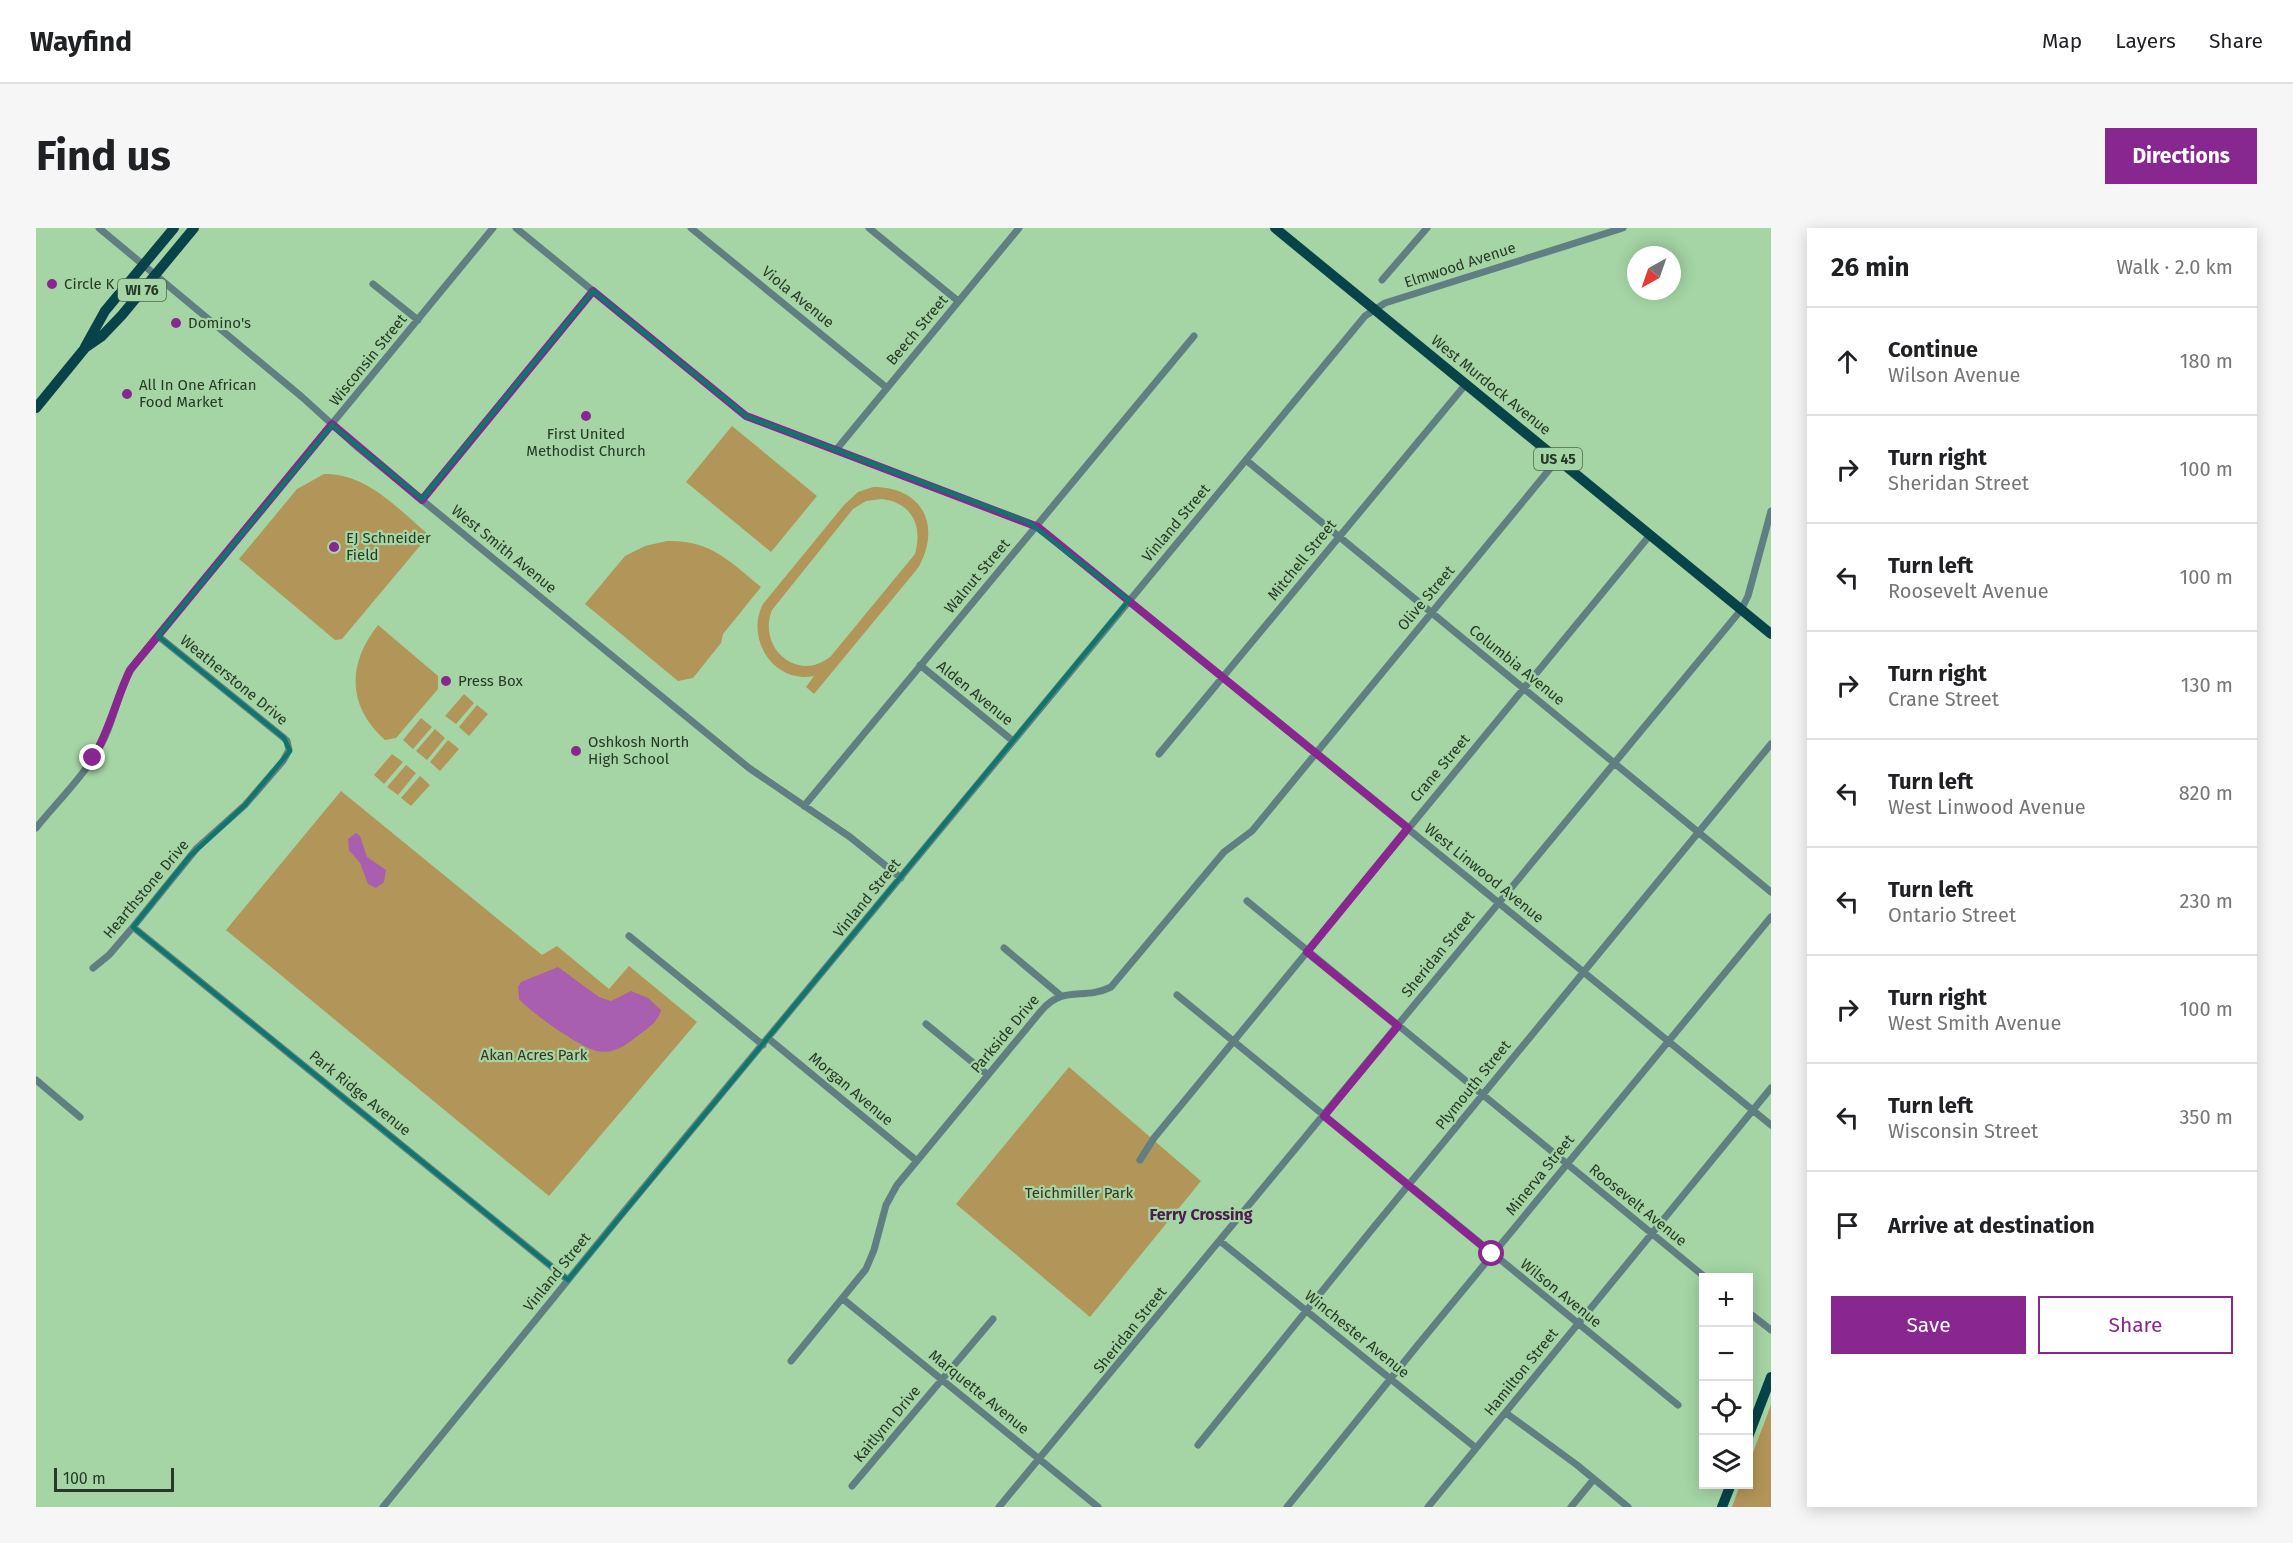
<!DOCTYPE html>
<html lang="en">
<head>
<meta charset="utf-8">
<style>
  body { margin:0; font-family:"Fira Sans",sans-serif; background:#f6f6f6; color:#202124 }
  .controls { position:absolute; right:18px; bottom:18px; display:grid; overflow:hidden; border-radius:0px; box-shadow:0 3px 15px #0003 }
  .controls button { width:54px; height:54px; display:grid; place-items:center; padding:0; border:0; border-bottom:2px solid #e0e0e0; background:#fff; color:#202124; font:30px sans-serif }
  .compass { position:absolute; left:1591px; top:18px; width:54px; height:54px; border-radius:50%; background:#fff; box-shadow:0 3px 15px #0003; rotate:220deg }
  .scale { position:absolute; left:18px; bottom:15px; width:120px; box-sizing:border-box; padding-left:6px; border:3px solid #273a27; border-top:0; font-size:16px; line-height:21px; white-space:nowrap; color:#273a27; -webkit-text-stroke:4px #a5d5a4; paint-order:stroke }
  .stop { position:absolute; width:18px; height:18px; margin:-14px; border:4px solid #882790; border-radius:50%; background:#fff }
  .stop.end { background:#882790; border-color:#fff; box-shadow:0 2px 6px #0008 }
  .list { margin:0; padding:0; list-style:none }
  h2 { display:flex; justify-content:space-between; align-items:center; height:78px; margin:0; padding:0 24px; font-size:26px }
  h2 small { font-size:20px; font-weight:400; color:#757577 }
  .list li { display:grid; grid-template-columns:39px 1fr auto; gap:18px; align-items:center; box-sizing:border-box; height:108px; padding:0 24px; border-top:2px solid #e0e0e0 }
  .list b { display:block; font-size:22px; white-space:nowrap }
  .list p { margin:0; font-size:20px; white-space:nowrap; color:#757577 }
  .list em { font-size:20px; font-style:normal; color:#757577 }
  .actions { display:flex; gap:12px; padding:18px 24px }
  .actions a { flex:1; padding:14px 0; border:2px solid #882790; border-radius:0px; text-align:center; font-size:21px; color:#882790 }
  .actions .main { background:#882790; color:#fff }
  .icon { flex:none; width:33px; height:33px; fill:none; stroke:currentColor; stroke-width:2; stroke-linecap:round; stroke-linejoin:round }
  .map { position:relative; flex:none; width:1735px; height:1279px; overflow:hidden; border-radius:0px }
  header { display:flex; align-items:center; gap:36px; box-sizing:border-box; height:84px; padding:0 30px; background:#fff; border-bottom:2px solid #e0e0e0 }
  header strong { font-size:28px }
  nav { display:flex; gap:33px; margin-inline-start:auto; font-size:21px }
  .intro { display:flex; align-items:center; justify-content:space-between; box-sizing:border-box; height:144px; padding:0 36px }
  h1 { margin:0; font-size:42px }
  .button { padding:15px 27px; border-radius:0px; background:#882790; color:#fff; font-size:21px; font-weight:700 }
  main { display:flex; gap:36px; padding:0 36px }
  aside { flex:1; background:#fff; border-radius:0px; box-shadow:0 3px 15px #0003 }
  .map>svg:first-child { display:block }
  .green { fill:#b29558; fill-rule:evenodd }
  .water { fill:#a95faf }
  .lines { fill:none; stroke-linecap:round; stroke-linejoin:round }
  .street { stroke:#5f7f83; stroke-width:7 }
  .primary { stroke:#074348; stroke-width:10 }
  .route { stroke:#882790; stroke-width:8 }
  .marked { fill:none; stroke:#0f766e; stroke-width:4.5; stroke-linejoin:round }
  .poi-dot { fill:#882790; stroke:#a5d5a4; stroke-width:2 }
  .labels { text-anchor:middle; stroke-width:4.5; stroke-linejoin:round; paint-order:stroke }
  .shield { fill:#a5d5a4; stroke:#4d684c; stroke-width:1.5 }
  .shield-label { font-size:14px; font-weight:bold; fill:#273a27 }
  .street-label { font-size:15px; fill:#273a27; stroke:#a5d5a4 }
  .poi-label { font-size:15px; fill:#273a27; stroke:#a5d5a4; text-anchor:start }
  .park-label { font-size:15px; fill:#3c321f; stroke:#a5d5a4 }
  .neighbourhood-label { font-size:16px; font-weight:bold; fill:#4c1d4f; stroke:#a5d5a4 }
</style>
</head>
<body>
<header>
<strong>Wayfind</strong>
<nav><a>Map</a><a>Layers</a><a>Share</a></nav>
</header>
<div class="intro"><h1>Find us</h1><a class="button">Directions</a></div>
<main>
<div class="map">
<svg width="1735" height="1279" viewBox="0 0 1735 1279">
  <rect width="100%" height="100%" fill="#a5d5a4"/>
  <path class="green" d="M696 198 781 268 735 324 650 254Z
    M288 246C331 245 362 281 393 307L306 411 299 412 203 331 261 261Z
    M837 259C887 259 906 298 882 340L778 466 770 459 778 448C737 456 709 410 727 376L808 277 822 264ZM846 271C876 275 887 297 879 326L795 428C762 456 721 420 736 382L817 281 830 273Z
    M631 313C675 312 693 333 725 359L687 406 685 415 657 450 642 453 549 376 589 328 609 318Z
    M342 397 402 448V461L360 510 349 512C311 478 311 436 342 397Z
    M428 466 438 475 420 496 409 488Z
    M441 477 452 486 433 508 423 499Z
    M385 490 396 499 377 521 367 512Z
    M399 501 409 510 391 532 380 523Z
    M412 512 423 521 404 543 394 534Z
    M356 526 367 534 348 556 338 547Z
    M370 537 380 545 362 567 351 559Z
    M384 548 394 557 375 578 365 570Z
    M305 563 506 727 521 718 573 761 593 738 661 794 513 968 190 702Z
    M1033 839 1165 953 1054 1089 920 976Z
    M1735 1177V1279H1696L1704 1257 1712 1256 1713 1235Z"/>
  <path class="water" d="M320 605 324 608 331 629 350 642 348 654 340 660 332 656 324 635 313 622 312 611Z
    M522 739 563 769 575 773 595 763 612 770 625 782C622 794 613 799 604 806 591 816 578 827 561 823 545 820 494 784 483 771L482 759 485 754Z"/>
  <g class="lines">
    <path class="street" d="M63 0 266 169 320 218 713 540 814 609 865 650
      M480 0 710 188 1002 299 1735 897
      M655 0 851 160
      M833 0 922 73
      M1346 52 1391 0
      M337 56 382 92
      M800 222 983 0
      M1210 232 1735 664
      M386 271 557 63
      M884 437 977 513
      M1123 526 1430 156
      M768 578 1158 108
      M0 600C22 573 50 546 66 515 80 489 82 458 100 434L457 0
      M1211 673 1670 1050
      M97 699 532 1052
      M593 708 727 817
      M968 720 1024 767
      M57 740 73 727 97 699 161 620 209 577 247 533 253 522 251 513 248 510 122 408
      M1141 767 1642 1177
      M890 796 952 847
      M733 811 881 933
      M0 852 44 889
      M1104 932 1118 910 1614 307
      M1184 1013 1440 1220
      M807 1071 1062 1279
      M1712 1084 1735 1102
      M755 1133 830 1041 838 1022 850 977 861 957 1005 783C1028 756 1047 773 1075 759L1188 624 1216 603 1522 231
      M1470 1185 1541 1237 1592 1279
      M1162 1217 1333 1005 1735 516
      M816 1258 957 1091
      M347 1279 581 992 1329 88 1349 75 1587 0
      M963 1279 1705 382 1712 368 1735 283
      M1251 1279 1381 1118 1735 689
      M1392 1279 1735 860
      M1535 1279 1558 1251"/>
    <path class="primary" d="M1239 0 1735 406
      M49 119 69 83 138 0
      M0 180 49 120 65 109 86 87 158 0
      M1712 1209 1735 1149
      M1686 1279 1695 1256"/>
  </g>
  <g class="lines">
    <path class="route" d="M57 530C74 502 80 471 94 442L296 196 386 272 557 63 710 188 1002 299 1372 600 1271 724 1362 798 1288 888 1456 1026"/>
  </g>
  <path class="marked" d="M557 63 710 188 992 294 1093 372 532 1052 97 699 154 628 209 577 254 523 248 510 122 408 296 197 386 271Z"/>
  <g class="poi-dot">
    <circle cx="16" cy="56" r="6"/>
    <circle cx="140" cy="95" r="6"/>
    <circle cx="91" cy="166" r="6"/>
    <circle cx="550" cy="188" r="6"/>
    <circle cx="298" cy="319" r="6"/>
    <circle cx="410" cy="453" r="6"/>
    <circle cx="540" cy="523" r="6"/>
  </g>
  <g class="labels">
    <g class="shield">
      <rect x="82" y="51" width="48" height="22" rx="4.5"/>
      <rect x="1498" y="220" width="48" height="22" rx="4.5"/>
    </g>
    <g class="shield-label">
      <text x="106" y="67">WI 76</text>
      <text x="1522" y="236">US 45</text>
    </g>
    <g class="street-label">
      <text transform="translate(1424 37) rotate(-18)" y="5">Elmwood Avenue</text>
      <text transform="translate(762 69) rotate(39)" y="5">Viola Avenue</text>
      <text transform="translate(881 102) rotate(-50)" y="5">Beech Street</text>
      <text transform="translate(332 132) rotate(-51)" y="5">Wisconsin Street</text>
      <text transform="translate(1455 157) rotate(39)" y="5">West Murdock Avenue</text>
      <text transform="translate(1140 295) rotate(-50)" y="5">Vinland Street</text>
      <text transform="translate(468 321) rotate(39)" y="5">West Smith Avenue</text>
      <text transform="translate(1266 332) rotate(-51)" y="5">Mitchell Street</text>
      <text transform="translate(941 348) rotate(-50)" y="5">Walnut Street</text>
      <text transform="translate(1390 370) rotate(-50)" y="5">Olive Street</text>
      <text transform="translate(1481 437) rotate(39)" y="5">Columbia Avenue</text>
      <text transform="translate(198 452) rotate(39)" y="5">Weatherstone Drive</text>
      <text transform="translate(939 465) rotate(39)" y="5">Alden Avenue</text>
      <text transform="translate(1404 540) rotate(-50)" y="5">Crane Street</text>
      <text transform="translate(1448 645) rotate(39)" y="5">West Linwood Avenue</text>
      <text transform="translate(110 661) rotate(-50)" y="5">Hearthstone Drive</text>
      <text transform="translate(831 670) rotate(-51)" y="5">Vinland Street</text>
      <text transform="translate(1402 726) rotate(-51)" y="5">Sheridan Street</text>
      <text transform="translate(969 806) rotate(-50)" y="5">Parkside Drive</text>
      <text transform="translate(1437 857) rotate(-51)" y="5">Plymouth Street</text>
      <text transform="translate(815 861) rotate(40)" y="5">Morgan Avenue</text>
      <text transform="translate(324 865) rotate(39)" y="5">Park Ridge Avenue</text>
      <text transform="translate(1504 947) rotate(-51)" y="5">Minerva Street</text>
      <text transform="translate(1602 977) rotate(39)" y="5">Roosevelt Avenue</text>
      <text transform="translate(521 1044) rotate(-51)" y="5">Vinland Street</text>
      <text transform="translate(1525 1065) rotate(39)" y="5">Wilson Avenue</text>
      <text transform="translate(1094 1102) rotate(-51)" y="5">Sheridan Street</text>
      <text transform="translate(1321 1106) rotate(39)" y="5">Winchester Avenue</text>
      <text transform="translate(1485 1144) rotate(-51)" y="5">Hamilton Street</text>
      <text transform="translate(943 1164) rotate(39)" y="5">Marquette Avenue</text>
      <text transform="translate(851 1196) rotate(-50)" y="5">Kaitlynn Drive</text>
    </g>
    <g class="poi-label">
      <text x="28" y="61">Circle K</text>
      <text x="152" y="100">Domino's</text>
      <text x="103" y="162">All In One African<tspan x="103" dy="17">Food Market</tspan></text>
      <text x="550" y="211" text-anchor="middle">First United<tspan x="550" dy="17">Methodist Church</tspan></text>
      <text x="310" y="315">EJ Schneider<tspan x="310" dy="17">Field</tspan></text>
      <text x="422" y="458">Press Box</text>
      <text x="552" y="519">Oshkosh North<tspan x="552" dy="17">High School</tspan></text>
    </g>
    <g class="park-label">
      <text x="498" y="832">Akan Acres Park</text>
      <text x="1043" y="970">Teichmiller Park</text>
    </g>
    <g class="neighbourhood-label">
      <text x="1165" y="992">Ferry Crossing</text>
    </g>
  </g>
</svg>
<div class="controls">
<button>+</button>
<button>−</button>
<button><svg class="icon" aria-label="locate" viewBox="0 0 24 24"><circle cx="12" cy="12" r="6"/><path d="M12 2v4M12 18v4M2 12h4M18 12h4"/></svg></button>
<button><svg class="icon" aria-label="layers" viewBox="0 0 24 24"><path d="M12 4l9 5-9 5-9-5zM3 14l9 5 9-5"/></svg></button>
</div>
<svg class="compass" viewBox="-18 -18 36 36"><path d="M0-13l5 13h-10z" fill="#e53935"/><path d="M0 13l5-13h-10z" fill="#757577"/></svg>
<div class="scale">100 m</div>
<div class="stop" style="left:1456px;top:1026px"></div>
<div class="stop end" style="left:57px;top:530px"></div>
</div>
<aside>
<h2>26 min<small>Walk · 2.0 km</small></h2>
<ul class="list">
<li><svg class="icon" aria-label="ahead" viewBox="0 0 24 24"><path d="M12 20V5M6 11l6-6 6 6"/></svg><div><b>Continue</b><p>Wilson Avenue</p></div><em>180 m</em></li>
<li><svg class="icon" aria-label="right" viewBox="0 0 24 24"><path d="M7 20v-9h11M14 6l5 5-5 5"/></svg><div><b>Turn right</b><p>Sheridan Street</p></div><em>100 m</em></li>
<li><svg class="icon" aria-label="left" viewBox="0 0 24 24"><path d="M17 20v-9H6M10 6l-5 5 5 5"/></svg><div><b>Turn left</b><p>Roosevelt Avenue</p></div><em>100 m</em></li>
<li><svg class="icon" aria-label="right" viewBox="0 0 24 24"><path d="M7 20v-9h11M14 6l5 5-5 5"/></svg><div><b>Turn right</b><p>Crane Street</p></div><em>130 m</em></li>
<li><svg class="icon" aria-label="left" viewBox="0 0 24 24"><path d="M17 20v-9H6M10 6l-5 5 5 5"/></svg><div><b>Turn left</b><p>West Linwood Avenue</p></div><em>820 m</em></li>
<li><svg class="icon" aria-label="left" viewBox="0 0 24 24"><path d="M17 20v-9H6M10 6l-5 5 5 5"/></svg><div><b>Turn left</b><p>Ontario Street</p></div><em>230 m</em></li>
<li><svg class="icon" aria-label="right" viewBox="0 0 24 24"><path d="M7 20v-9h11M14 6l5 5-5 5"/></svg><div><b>Turn right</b><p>West Smith Avenue</p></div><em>100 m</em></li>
<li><svg class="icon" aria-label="left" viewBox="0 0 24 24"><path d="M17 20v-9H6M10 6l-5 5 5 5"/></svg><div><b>Turn left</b><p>Wisconsin Street</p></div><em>350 m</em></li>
<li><svg class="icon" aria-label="arrive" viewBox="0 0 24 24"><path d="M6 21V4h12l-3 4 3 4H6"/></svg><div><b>Arrive at destination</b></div></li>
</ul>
<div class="actions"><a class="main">Save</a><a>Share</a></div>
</aside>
</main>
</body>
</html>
